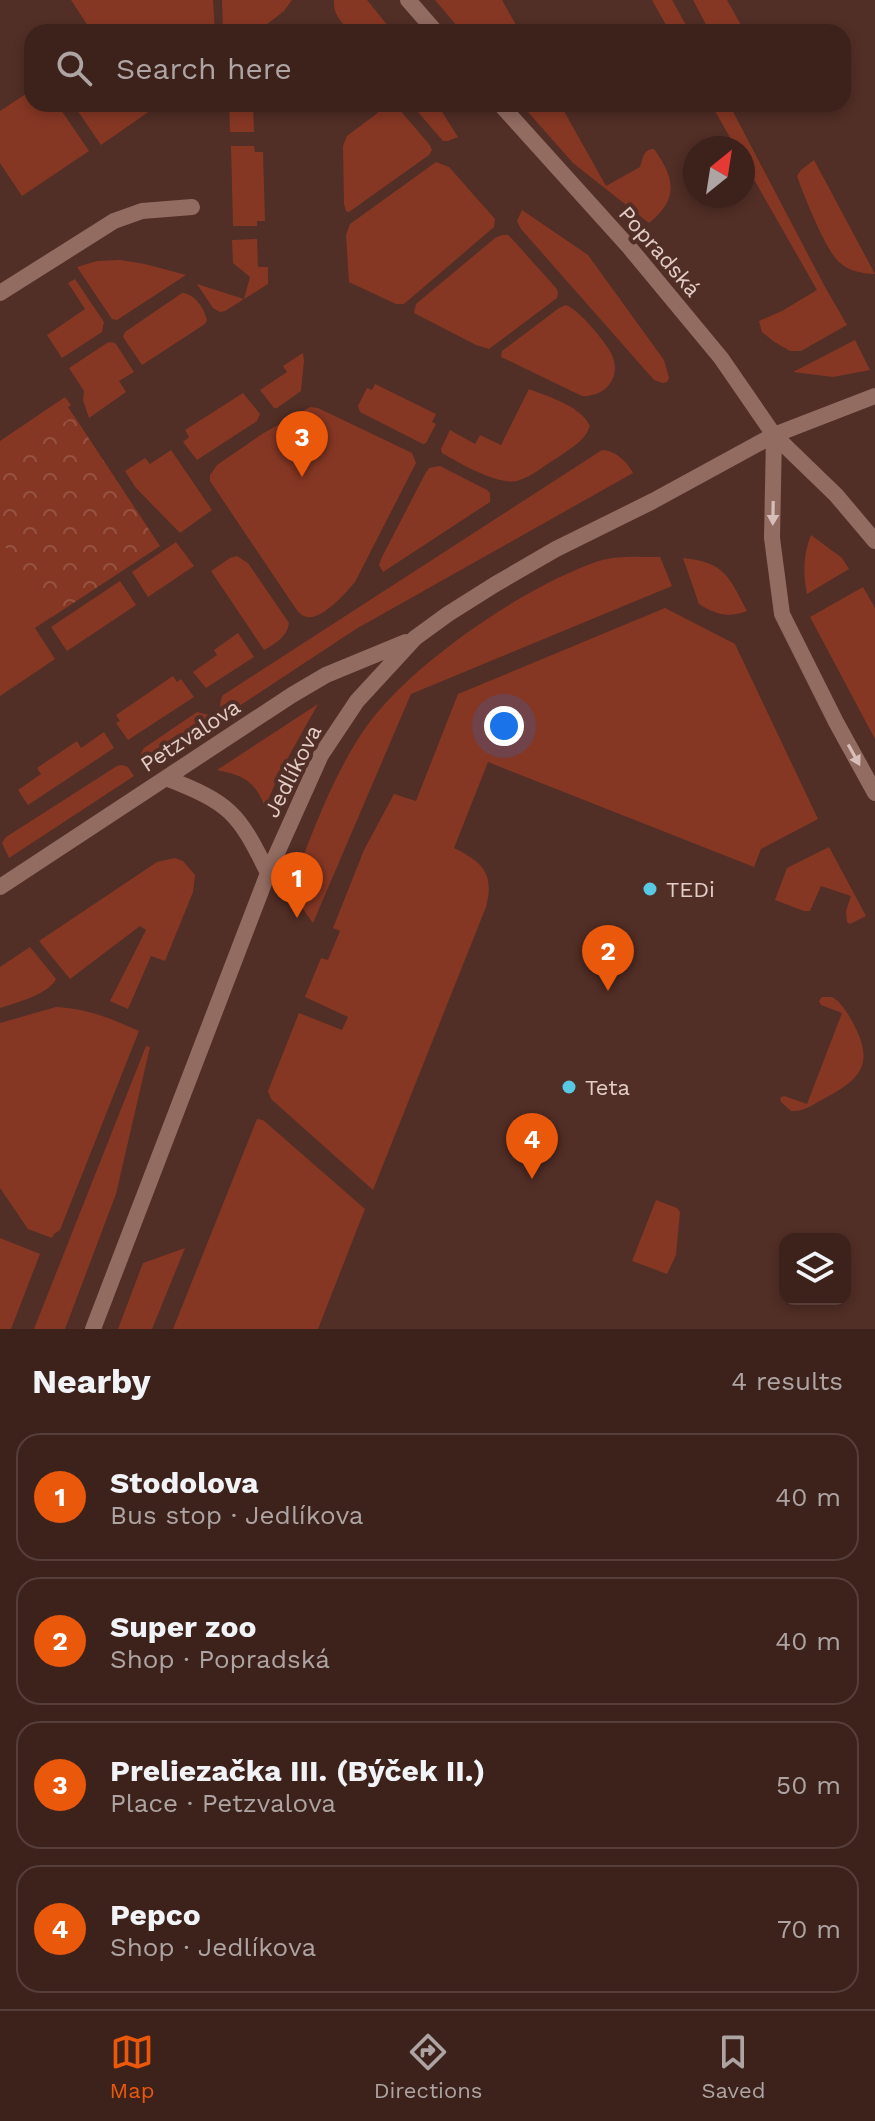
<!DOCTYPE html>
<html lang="en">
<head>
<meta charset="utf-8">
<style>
  body { margin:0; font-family:"Work Sans",sans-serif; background:#442a25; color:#f1f3f6 }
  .controls { position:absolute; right:24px; bottom:24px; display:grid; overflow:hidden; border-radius:16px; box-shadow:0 4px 12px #0003 }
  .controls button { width:72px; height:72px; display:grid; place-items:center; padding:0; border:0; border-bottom:2px solid #563f3b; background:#3d221c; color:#f1f3f6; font:40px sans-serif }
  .compass { position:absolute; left:683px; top:136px; width:72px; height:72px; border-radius:50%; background:#3d221c; box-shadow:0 4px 12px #0003; rotate:30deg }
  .you { position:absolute; left:504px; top:726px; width:28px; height:28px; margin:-20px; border:6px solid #fff; border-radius:50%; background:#1a73e8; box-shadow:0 0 0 12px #1a73e833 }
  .badge { display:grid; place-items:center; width:52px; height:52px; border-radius:50%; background:#ea580c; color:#fff; font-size:26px; font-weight:700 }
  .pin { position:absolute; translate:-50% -66px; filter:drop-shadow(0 2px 4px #0008) }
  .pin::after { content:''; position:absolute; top:42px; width:28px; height:24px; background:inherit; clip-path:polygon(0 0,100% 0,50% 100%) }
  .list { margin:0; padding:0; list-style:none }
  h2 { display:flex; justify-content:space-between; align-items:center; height:104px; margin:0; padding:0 32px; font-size:34px }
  h2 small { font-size:26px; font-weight:400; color:#ada4a3 }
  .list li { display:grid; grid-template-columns:52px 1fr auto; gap:24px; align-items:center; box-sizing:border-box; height:128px; margin:0 16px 16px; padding:0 16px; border:2px solid #563f3b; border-radius:24px }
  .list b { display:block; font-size:30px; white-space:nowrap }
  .list p { margin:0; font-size:26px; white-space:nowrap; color:#ada4a3 }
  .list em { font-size:26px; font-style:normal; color:#ada4a3 }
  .icon { flex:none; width:44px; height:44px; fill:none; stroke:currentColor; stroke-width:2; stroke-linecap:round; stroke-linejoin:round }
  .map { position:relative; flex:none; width:875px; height:1329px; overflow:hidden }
  .search { position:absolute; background:#3d221c; box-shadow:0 4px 12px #0003; left:24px; right:24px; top:24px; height:88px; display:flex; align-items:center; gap:20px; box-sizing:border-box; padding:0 28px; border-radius:24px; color:#ada4a3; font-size:30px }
  .sheet { height:680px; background:#3d221c }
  nav { display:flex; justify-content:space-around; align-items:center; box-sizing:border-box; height:112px; border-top:2px solid #563f3b; background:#3d221c; font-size:22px; color:#ada4a3 }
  nav a { display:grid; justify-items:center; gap:4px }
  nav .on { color:#ea580c }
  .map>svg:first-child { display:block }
  .grass { fill:#863724 }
  .park { fill:url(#park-crowns) }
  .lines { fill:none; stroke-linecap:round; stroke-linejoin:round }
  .minor { stroke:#926b61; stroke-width:16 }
  .tertiary { stroke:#926b61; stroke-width:16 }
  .oneway { fill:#d7beb8 }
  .poi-dot { fill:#57c9e2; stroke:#512e26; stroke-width:3 }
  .labels { text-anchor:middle; stroke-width:8; stroke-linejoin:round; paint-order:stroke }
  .street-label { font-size:22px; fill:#e3cdc7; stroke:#512e26 }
  .poi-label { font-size:22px; fill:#e3cdc7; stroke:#512e26; text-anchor:start }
</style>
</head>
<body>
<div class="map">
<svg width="875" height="1329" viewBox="0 0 875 1329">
  <defs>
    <pattern id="park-crowns" width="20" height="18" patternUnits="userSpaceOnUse" patternTransform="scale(2)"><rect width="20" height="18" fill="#863724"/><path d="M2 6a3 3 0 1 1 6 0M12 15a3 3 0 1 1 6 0" fill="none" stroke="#975342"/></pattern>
  </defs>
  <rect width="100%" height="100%" fill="#512e26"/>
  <path class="grass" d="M71 0H213L215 32H92Z
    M222 0H292L284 11 257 32H223Z
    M334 0H367L393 32H350C341 21 333 15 334 0Z
    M435 0H502L520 32H462Z
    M652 0H672L690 32H670Z
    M693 0H727L745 32H710Z
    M32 90V104H57L89 151 22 196 0 163V111Z
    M73 104H160L101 145Z
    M229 104H253L254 132H230Z
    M411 104H437L458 137 448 141H443Z
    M521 104H560L606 186 640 167C643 159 643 149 654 149 675 178 679 199 649 223L573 163Z
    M711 104H729L825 287 847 325 801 351H790L773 341 762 332 759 321 782 311 817 290 743 160V148H736Z
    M388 105 398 108 429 144 432 150 429 155 349 212 346 211 344 204 343 146 347 136Z
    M231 146H254L255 152H263L265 221H257V226H233Z
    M814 160 875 274C864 274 848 271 839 262 825 249 804 196 797 176L801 170Z
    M436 162 449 167 495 219 494 227 404 304H396L349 282 346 235 350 224Z
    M522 210 588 255 664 360 669 378 667 382 663 383 654 380 521 229 517 221Z
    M502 235H508L513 240 557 289 558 294 557 298 489 349 476 345 414 313 416 304 495 238Z
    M257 239 258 267H268V284L225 311 220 312 213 308 197 284 244 299 250 277 233 263 232 240Z
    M120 260 145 264 186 275 117 320 112 319 77 267 97 261Z
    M75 279 104 322 102 332 62 358 47 335 85 309 68 283Z
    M182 293C195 294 204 308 207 320L205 324 142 365 123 337 125 332Z
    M566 305C579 310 606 342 612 355 622 378 605 397 582 396L501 357 502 351 559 308Z
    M855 340 870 370 833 377 793 372Z
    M112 342 116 344 134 372 119 381 126 392 89 418 83 400 84 391 69 368 107 343Z
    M303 353 304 361 301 391 277 408H274L260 390 287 372 283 366Z
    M375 384 436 414 432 422 436 424 426 443 423 444 360 412 358 406 367 388 372 390Z
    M529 389C549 397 581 406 590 426 585 441 572 447 560 456 546 464 532 477 517 481 497 485 459 463 442 453L441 449 450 430 475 444 480 435 501 445Z
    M243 393 260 414 257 421 197 460 183 442 189 437 185 430Z
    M65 397 71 405 68 407 135 509 110 578 35 628 55 659 0 696V441Z
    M310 407 318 408 412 453 416 463 355 582C346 593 322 620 307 617 302 616 299 613 296 609L210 481V475L217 465 262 434Z
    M171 450 212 510 180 533 136 488 125 471 145 458 150 464Z
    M602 450C614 450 627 461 633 473L356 629 224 716C219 708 219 703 223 695Z
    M440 466 487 490 490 493V502L383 572 379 565 381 559 425 474 429 468Z
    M811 535 842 558 849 569 807 594C803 574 803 555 811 535Z
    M176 542 194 566 148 597 132 572Z
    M237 556 248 563 289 623C287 637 276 643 264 650L211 571 230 558Z
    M660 557 672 586 411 694 313 923 290 891C311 836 331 779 364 730 407 666 526 585 599 561 618 555 640 557 660 557Z
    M683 558C725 562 729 577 747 611 728 618 717 615 699 604Z
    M120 581 136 605 67 651 51 627Z
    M863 587 875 608V739L810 617Z
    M665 608 735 644 818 819 761 849 754 867 488 762 454 848C482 862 495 873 486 907L373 1190 271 1099 268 1091 299 1013 342 1030 348 1017 305 997 321 958 328 960 340 931 333 928 364 850 394 794 416 801 458 694Z
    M238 633 254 657 206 688 193 672 217 655 214 650Z
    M173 676 177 682 181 679 194 697 128 740 116 723 120 721 116 715Z
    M318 704 281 770 265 807C255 781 243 775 217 770Z
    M197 712 209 715 214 723 146 768 140 755 144 748Z
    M104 732 114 748 28 805 18 790 41 774 37 768 77 741 81 748Z
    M122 765 128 767 134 776 9 858 2 843 6 837 117 766Z
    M829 847 866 916 850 924 847 922 846 911 851 896 821 886 810 911H804L775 900 787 868Z
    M175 858 183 861 195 875 193 892 165 961 151 956 128 1009 110 1001 146 930 140 926 70 979 39 941 157 862Z
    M30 947 56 979C49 994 16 1003 0 1008V967Z
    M822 997H832C842 1003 846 1011 852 1021 874 1061 864 1077 827 1097 815 1103 805 1112 791 1111L781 1102 780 1098 784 1096 807 1104 842 1013 821 1005 819 1001Z
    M56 1007C86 1008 112 1019 139 1031L60 1230 54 1234 52 1238 28 1229 0 1188V1023Z
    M146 1046 150 1047 116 1194 65 1329H34Z
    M257 1119 263 1120 365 1209 318 1329H173Z
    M656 1200 677 1208 680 1212 676 1255 667 1274 632 1261Z
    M0 1238 40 1254 11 1329H0Z
    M185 1248 152 1329H118L143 1263Z"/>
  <path class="park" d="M74 416 160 546 52 617 0 539V465Z"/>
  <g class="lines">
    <path class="minor" d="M0 293 114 221 142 211 192 207
      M166 778C230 803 238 812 268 873
      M0 887 292 695 326 675 406 642
      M93 1329 268 873 321 755 357 701 415 638 448 614 494 585 556 549 653 501 774 435 875 396"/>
    <path class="tertiary" d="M408 0 436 32
      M500 104 629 247 721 358 774 435 836 495 875 541
      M774 435 772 538 782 614 836 722 875 793"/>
  </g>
  <defs><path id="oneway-solid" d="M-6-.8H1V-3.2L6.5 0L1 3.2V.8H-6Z" transform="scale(2)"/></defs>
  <g class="oneway">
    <use href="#oneway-solid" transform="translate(773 513) rotate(91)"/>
    <use href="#oneway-solid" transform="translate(854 755) rotate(61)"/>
  </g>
  <g class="poi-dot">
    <circle cx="650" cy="889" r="8"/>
    <circle cx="569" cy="1087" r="8"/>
  </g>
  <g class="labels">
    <g class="street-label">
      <text transform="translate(660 251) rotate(49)" y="8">Popradská</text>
      <text transform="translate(190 735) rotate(-33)" y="8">Petzvalova</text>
      <text transform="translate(292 771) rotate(-63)" y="8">Jedlíkova</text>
    </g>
    <g class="poi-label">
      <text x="666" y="897">TEDi</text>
      <text x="585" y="1095">Teta</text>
    </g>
  </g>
</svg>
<div class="controls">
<button><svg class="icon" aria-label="layers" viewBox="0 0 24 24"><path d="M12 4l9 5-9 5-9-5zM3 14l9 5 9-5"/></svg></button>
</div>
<svg class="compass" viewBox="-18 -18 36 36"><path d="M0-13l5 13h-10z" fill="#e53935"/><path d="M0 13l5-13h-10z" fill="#ada4a3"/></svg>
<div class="you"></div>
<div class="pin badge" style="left:297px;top:918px">1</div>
<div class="pin badge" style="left:608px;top:991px">2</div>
<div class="pin badge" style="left:302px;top:477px">3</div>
<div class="pin badge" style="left:532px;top:1179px">4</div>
<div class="search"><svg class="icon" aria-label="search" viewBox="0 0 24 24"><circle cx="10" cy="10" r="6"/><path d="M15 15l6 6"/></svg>Search here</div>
</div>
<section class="sheet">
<h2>Nearby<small>4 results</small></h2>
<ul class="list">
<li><span class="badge">1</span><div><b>Stodolova</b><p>Bus stop · Jedlíkova</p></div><em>40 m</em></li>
<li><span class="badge">2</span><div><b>Super zoo</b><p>Shop · Popradská</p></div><em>40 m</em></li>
<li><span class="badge">3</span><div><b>Preliezačka III. (Býček II.)</b><p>Place · Petzvalova</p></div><em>50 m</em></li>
<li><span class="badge">4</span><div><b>Pepco</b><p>Shop · Jedlíkova</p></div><em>70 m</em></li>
</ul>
</section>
<nav>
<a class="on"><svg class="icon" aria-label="map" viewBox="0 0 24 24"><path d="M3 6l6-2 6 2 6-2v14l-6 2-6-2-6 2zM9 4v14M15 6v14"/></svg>Map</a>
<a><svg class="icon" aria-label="directions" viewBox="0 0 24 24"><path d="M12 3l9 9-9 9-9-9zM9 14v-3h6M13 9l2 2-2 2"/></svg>Directions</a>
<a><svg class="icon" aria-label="saved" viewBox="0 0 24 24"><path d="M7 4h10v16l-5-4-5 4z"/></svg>Saved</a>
</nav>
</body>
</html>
